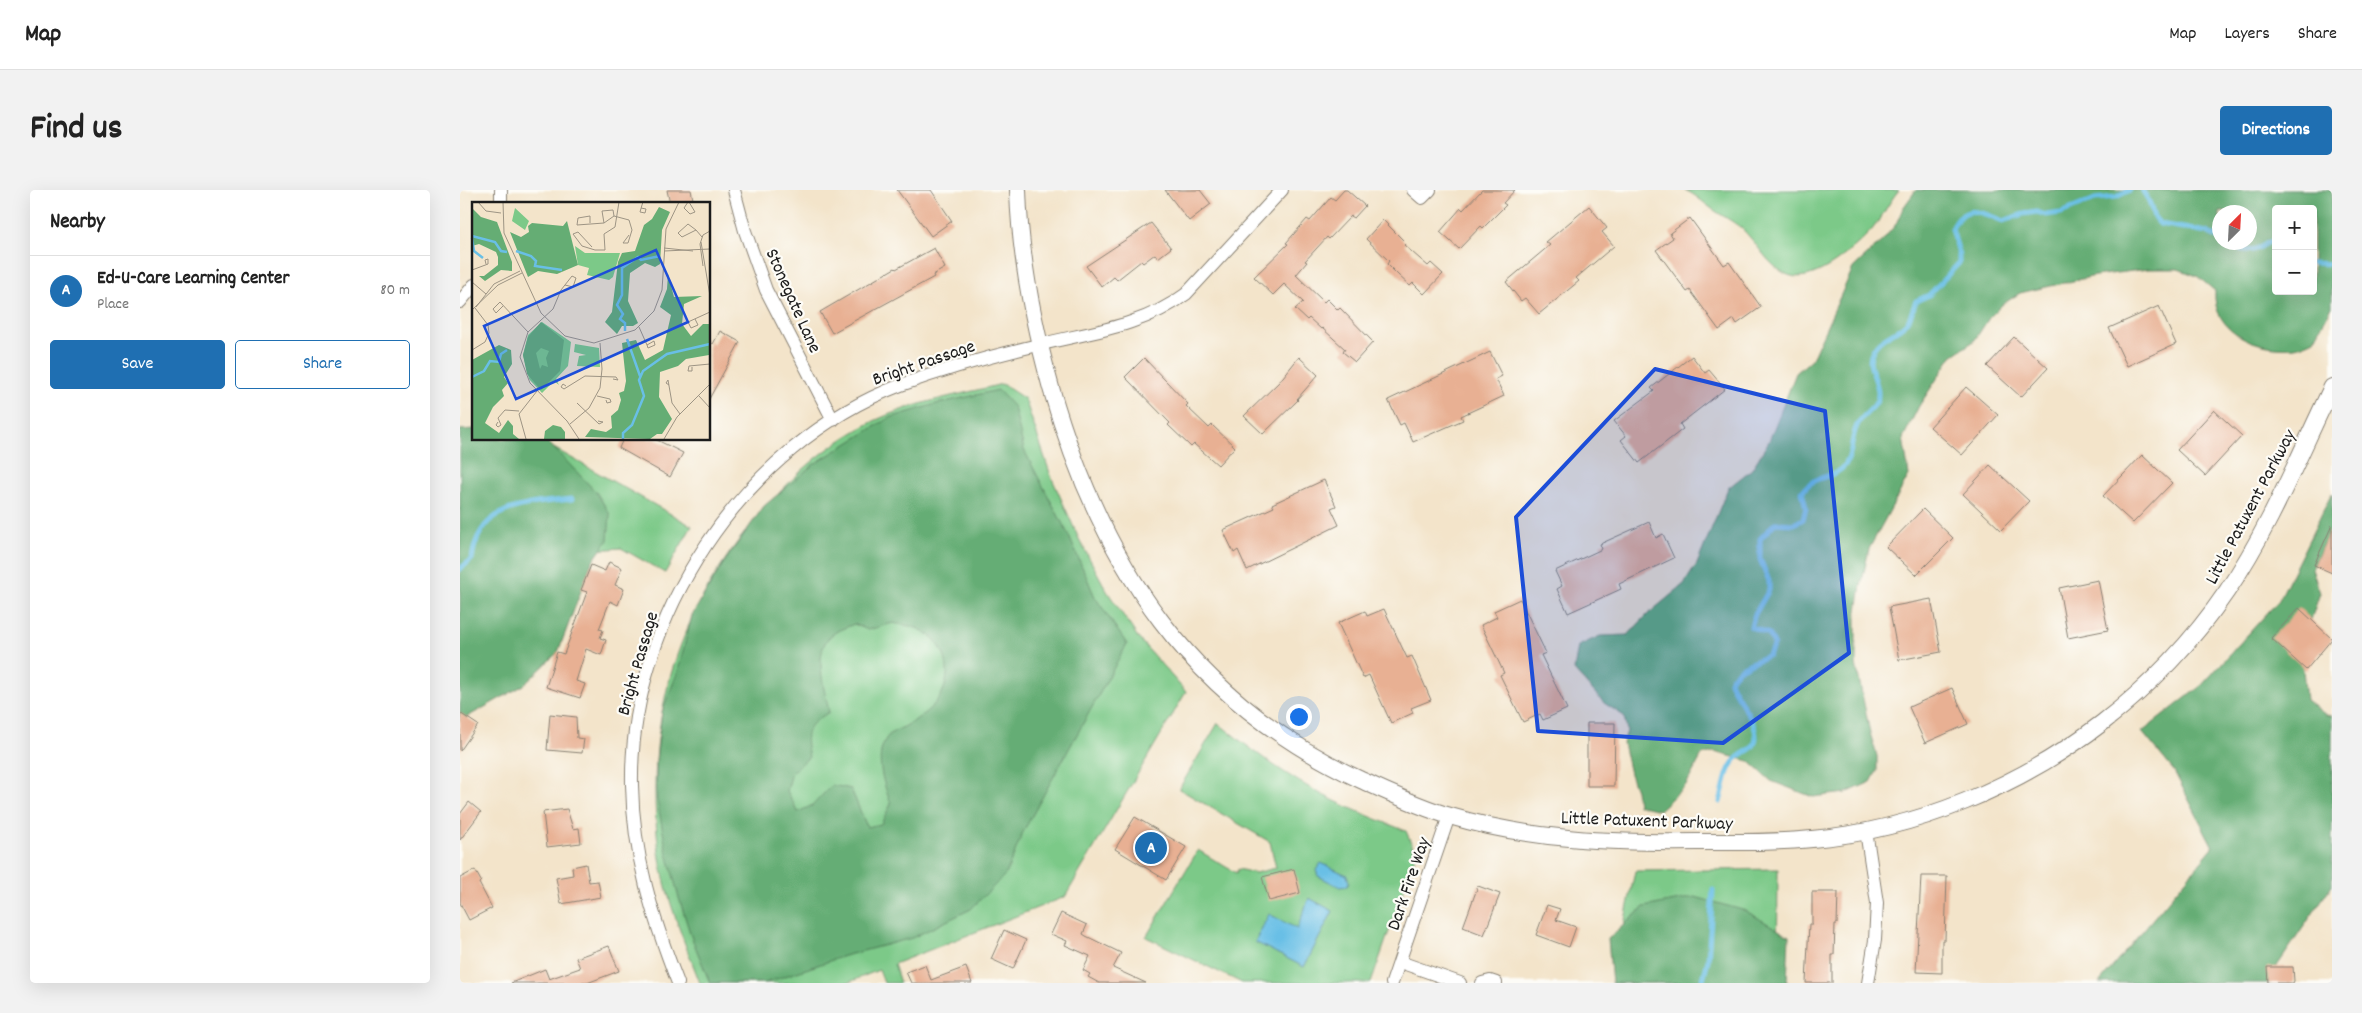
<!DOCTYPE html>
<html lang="en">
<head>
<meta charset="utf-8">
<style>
  body { margin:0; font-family:Dekko,sans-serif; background:#f2f2f2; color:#222 }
  .controls { position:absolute; right:15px; top:15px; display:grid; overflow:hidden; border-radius:5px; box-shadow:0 5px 20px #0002 }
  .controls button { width:45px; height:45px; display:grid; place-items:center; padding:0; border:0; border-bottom:1px solid #e0e0e0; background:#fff; color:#222; font:25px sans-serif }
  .compass { position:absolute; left:1752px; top:15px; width:45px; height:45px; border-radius:50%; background:#fff; box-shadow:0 5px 20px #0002; rotate:24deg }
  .you { position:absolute; left:838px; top:526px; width:18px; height:18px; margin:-12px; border:4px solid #fff; border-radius:50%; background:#1a73e8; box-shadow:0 0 0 8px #1a73e833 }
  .badge { display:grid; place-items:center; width:32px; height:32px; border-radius:50%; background:#1f6fb2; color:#fff; font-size:16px; font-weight:700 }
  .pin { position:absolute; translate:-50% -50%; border:2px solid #fff; box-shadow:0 1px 5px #0006 }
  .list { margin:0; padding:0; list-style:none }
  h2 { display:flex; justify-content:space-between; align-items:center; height:65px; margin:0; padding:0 20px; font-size:21px }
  h2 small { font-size:16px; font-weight:400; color:#767676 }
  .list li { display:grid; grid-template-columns:32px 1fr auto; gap:15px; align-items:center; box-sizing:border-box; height:70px; padding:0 20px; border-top:1px solid #e0e0e0 }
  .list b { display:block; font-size:19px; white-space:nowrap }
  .list p { margin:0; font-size:16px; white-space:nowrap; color:#767676 }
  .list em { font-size:16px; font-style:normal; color:#767676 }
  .actions { display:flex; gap:10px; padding:15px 20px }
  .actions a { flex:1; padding:11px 0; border:1px solid #1f6fb2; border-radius:5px; text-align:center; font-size:18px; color:#1f6fb2 }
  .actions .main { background:#1f6fb2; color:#fff }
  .map { position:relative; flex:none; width:1872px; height:793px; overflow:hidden; border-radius:5px }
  header { display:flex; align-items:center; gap:30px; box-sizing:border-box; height:70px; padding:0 25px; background:#fff; border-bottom:1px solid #e0e0e0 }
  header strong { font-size:24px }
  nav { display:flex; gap:28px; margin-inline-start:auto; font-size:18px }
  .intro { display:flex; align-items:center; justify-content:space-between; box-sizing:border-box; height:120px; padding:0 30px }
  h1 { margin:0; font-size:35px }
  .button { padding:12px 22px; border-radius:5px; background:#1f6fb2; color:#fff; font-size:18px; font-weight:700 }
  main { display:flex; gap:30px; padding:0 30px }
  aside { flex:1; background:#fff; border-radius:5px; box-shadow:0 5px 20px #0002 }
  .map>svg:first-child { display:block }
  .green { fill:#7cc988; stroke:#4c7252 }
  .forest { fill:#65ad74; stroke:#406448; fill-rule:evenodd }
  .water { fill:#69bfe6; stroke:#426e81 }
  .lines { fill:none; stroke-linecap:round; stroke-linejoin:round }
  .stream { stroke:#69bfe6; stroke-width:5 }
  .building { fill:#e8b093 }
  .minor-casing { stroke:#888073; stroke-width:14 }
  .tertiary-casing { stroke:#888073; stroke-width:18 }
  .minor { stroke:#fff; stroke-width:12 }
  .tertiary { stroke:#fff; stroke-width:16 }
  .marked { fill:#1d4ed8; fill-opacity:0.2; stroke:#1d4ed8; stroke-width:4; stroke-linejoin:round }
  .labels { text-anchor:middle; stroke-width:4.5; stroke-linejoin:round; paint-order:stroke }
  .street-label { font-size:19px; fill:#1c1c1c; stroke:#fdfcf7 }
  .inset-river { fill:none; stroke:#69bfe6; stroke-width:2.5 }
  .inset-road { fill:none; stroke:#9d9484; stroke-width:1 }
  .view { fill:#1d4ed8; fill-opacity:0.15; stroke:#1d4ed8; stroke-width:2.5 }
  .inset-edge { fill:none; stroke:#1c1c1c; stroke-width:2.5 }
</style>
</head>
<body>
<header>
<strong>Map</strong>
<nav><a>Map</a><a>Layers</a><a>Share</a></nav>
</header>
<div class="intro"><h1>Find us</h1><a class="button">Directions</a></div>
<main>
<aside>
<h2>Nearby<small></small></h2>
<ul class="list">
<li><span class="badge">A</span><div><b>Ed-U-Care Learning Center</b><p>Place</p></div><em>80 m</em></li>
</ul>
<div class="actions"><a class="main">Save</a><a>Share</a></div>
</aside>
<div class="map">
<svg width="1872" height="793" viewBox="0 0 1872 793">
  <rect width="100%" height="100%" fill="#fdfcf7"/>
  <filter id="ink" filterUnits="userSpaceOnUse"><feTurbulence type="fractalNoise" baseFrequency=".02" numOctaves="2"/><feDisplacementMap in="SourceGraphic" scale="10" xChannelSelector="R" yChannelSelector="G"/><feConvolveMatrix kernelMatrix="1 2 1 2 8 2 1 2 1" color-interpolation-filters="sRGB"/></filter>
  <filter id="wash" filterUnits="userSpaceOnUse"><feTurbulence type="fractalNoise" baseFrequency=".0096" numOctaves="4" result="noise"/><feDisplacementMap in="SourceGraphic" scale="20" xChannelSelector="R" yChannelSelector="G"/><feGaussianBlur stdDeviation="1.12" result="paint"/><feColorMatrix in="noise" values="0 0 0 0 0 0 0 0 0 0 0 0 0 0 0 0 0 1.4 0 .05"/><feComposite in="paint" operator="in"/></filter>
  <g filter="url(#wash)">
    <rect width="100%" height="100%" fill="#f3e4ca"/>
    <path class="green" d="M1225 0H1439C1427 14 1421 31 1408 44 1391 61 1350 99 1324 83 1308 74 1299 57 1287 44 1276 31 1260 26 1247 15 1239 9 1234 4 1225 0Z
      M542 194 565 209 591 286 619 349 647 401 679 449 726 502 605 707 434 774 440 793H424L419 780 387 793H240C224 751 205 707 199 662 182 529 219 412 309 314 339 280 373 251 414 231 453 212 500 205 542 194Z
      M92 257 232 336 205 383 161 358 72 365Z
      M758 533C788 557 818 580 852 599 882 616 914 628 946 641L956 664 911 793H782L686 747 738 660 776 683 778 679 795 683 816 678 810 652 719 599Z
      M1318 679 1317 793H1152L1175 681Z"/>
    <path class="forest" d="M1456 0H1872V117L1854 150C1848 153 1841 156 1835 157 1799 161 1752 143 1755 101L1737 86 1718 79H1688L1635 86 1560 103 1543 114 1529 128 1514 151 1492 166 1459 216 1443 248 1449 285 1409 359 1401 396 1396 427V474L1410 543 1417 566V581L1411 592 1386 603 1353 607 1311 591 1289 571 1254 562 1242 565 1226 595 1199 620 1178 615 1176 600 1170 584 1163 553 1167 541 1164 526 1144 513 1114 480 1118 456 1140 446 1168 445 1188 424 1224 394 1237 374 1268 298 1292 279 1309 251 1336 183 1352 169 1393 78 1423 50 1436 34 1443 18ZM1816 19H1853V101H1816ZM1790 22V52H1760V22Z
      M538 200 554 217 564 260 608 344 635 407 667 454 563 642 546 684 511 719 452 748 384 766 305 793H250L231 746 219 708 207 663 197 610 196 571 202 522 218 481 232 425 265 371 304 316 354 274 429 228 476 214ZM433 433C442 435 455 436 463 441 489 455 495 490 476 512 469 520 458 529 449 534 444 538 434 540 429 545 412 563 424 595 431 614L421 634 407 637 391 599 372 595 353 615 338 622 327 601 332 582 349 567C343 540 347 536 369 522 365 500 351 459 373 444 379 439 388 437 394 434L408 440Z
      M14 239V249H85L136 302 150 324 148 350 132 372 98 462 64 495 0 531V240Z
      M1872 303V335L1852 379 1860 403 1841 459 1846 510 1866 525 1872 526V695L1811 785V793H1639L1753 657 1714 581 1682 542 1742 495 1819 410Z
      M1235 707 1286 721 1329 746 1327 793H1152L1148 749 1184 717Z"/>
    <path class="water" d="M861 673 887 685 889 692 887 696 880 697 858 686 856 680Z
      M849 708 873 721 844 777 795 752 809 724 837 739Z"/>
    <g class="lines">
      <path class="stream" d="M1682 0 1689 11 1694 27 1700 34 1747 42 1760 49
        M1765 52C1776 59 1788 64 1801 57 1806 54 1809 51 1816 50
        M1853 73 1872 74
        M0 379 12 369C19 313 66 315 112 309
        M1260 612C1264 599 1266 578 1276 569 1284 561 1296 560 1296 547 1296 529 1275 507 1270 491 1276 476 1296 472 1309 465L1314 454 1309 444 1291 437 1295 424 1309 400V391L1300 369V349L1315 333 1334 334 1343 329 1346 318 1342 302C1356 282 1373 291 1385 275 1394 263 1390 245 1399 232 1405 222 1418 217 1418 205 1419 191 1407 178 1411 165 1417 146 1436 145 1447 132 1451 127 1453 118 1456 111L1469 105 1499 73V63L1492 39C1505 11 1522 23 1543 31L1563 24 1577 22 1586 25 1601 23 1635 9 1656 7 1670 0
        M1242 793 1248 770 1253 700"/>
    </g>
    <g id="blocks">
      <path class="building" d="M207 0H231L234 14H210Z
        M437 0H471L492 31 471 46Z
        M705 0H740L751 14 729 31Z
        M884 0H887L905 16 894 28 891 26 869 49 867 47 845 71 847 72 836 85 864 112 867 109 878 120 880 118 913 152 895 172 883 162 885 159 862 138 861 139 849 128 847 130 835 119 843 112 824 94 813 105 794 87 828 54 826 53 847 29 850 31 871 7 875 10Z
        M1022 0H1055L1043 13 1046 15 1023 38 1021 36 999 59 980 42 1001 18 1003 20Z
        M1129 16 1147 38 1142 42 1154 56 1116 88 1119 91 1079 124 1065 108 1061 111 1046 92 1090 55 1086 52Z
        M1230 28 1264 75 1269 72 1301 117 1277 134 1274 129 1259 140 1230 100 1227 102 1196 60 1213 48 1210 43Z
        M923 30 946 53 944 55 968 76 971 73 983 84 964 104 953 93 950 96 938 85 927 74 929 71 906 49Z
        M691 33 711 58 698 68 695 64 683 73 681 71 657 90 654 87 642 97 626 76Z
        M474 58 485 78 473 85 474 87 372 143 360 122 435 78 436 79Z
        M1699 116 1716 154 1667 176 1649 138Z
        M260 141 280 152 249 209V150L253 154Z
        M1554 147 1588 178 1561 207 1527 176Z
        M1030 162 1042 186 1036 189 1044 206 1001 226 1003 230 953 252 944 233 940 235 928 210Z
        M1232 166 1245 183 1249 180 1265 199 1220 234 1223 239 1179 273 1161 250 1166 246 1154 231 1194 201 1191 198Z
        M839 167 858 185 837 209 838 210 803 244 784 226 819 192Z
        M684 168 728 214 726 216 749 238 752 235 775 257 758 275 734 254 731 257 708 235 710 233 665 187Z
        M1506 197 1538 225 1502 265 1470 237Z
        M1754 220 1782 246 1745 286 1717 260Z
        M163 249H195L223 263 210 287 159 258Z
        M1682 265 1712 293 1673 333 1643 306Z
        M1530 275 1569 311 1541 340 1503 304Z
        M864 290 876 316 871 318 879 335 787 380 778 360 774 363 763 340 814 317 812 314Z
        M1463 319 1493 348 1456 385 1426 357Z
        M1189 332 1196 348 1203 344 1214 368 1159 394 1161 399 1108 423 1097 399 1102 396 1095 381 1142 359 1140 354Z
        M1872 335V383L1854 375Z
        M149 372 162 378 155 395 164 399 158 415 150 411 139 439 143 440 140 448 146 450 141 465 126 459 116 491 125 494 120 508 86 497 97 462 104 464 127 402 121 400 131 375 145 381Z
        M1638 390 1648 440 1608 448 1599 398Z
        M1060 409 1086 463 1081 465 1107 519 1083 530 1080 524 1063 532 1040 485 1044 483 1021 435 1037 427 1034 421Z
        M1471 409 1481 462 1439 470 1429 417Z
        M1839 418 1872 449 1846 480 1811 448Z
        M924 419 947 468 952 466 971 510 951 518 953 523 931 533 909 485 903 488 878 433 905 421 907 426Z
        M1492 498 1508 534 1465 553 1449 517Z
        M0 523 18 535 0 561Z
        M90 524 116 527 117 548 124 549 122 563 87 560Z
        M1127 533H1155L1154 596H1127Z
        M9 612 21 622 0 650V624Z
        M107 619 113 639 119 638 121 653 87 657 83 622Z
        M675 627 726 657 706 690 655 659Z
        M126 674 129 692 138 691 141 707 101 714 96 688 113 685 112 677Z
        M834 679 840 703 809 711 802 687Z
        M15 680 21 691 19 693 32 718 9 730 0 713V688Z
        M1461 686H1487L1485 750H1482V783L1456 782Z
        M1018 696 1040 704 1024 745 1003 737Z
        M1352 702H1378L1377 734H1375L1374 765H1372V793H1346L1349 734H1352Z
        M1087 715 1100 719 1096 730 1116 737 1109 757 1076 745Z
        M601 723 627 735 623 744 626 746 661 763 653 778 686 793H639L628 787 630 784 623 780 630 766 605 755 607 751 591 744Z
        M544 740 566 750 553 779 531 769Z
        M149 756 159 781 127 793H51L85 779 89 789 120 778 116 768Z
        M465 775 471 790 506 777 512 793H451L446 782Z
        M1807 777H1833L1834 791 1833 793H1808Z"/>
    </g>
  </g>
  <g filter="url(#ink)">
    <use href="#blocks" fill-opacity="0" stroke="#888073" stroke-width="1"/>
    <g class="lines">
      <defs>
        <path id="minor" d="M274 0 285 41 306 100 373 230
          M953 0 962 8 970 0
          M41 14V0
          M0 112 14 95
          M1406 641 1417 713 1415 750 1408 793
          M940 772 1000 793
          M218 793C193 729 173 665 172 595 169 428 283 255 441 195 485 179 531 166 578 155 630 142 682 137 726 104L822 0
          M932 793 989 626
          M1022 793 1030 791 1036 793"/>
        <path id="tertiary" d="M558 0C560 68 573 133 591 198 642 376 730 510 901 590 930 603 959 617 990 626 1070 650 1154 653 1237 652 1275 652 1314 653 1352 649 1456 640 1560 596 1642 533 1690 496 1733 451 1767 401 1810 338 1839 265 1872 197"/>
      </defs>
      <use href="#minor" class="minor-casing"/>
      <use href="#tertiary" class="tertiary-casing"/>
      <use href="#minor" class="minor"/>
      <use href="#tertiary" class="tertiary"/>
    </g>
  </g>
  <path class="marked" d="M1195 179 1365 221 1389 463 1263 553 1078 541 1056 327Z"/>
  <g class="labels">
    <g class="street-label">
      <text transform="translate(335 110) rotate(66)" y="7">Stonegate Lane</text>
      <text transform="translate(463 171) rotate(-19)" y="7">Bright Passage</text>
      <text transform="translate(1789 316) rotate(-62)" y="7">Little Patuxent Parkway</text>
      <text transform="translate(176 473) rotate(-74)" y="7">Bright Passage</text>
      <text transform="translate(1187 629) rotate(2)" y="7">Little Patuxent Parkway</text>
      <text transform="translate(947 693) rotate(-71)" y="7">Dark Fire Way</text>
    </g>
  </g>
  <g transform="translate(12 12)">
    <rect width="238" height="238" fill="#f3e4ca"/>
    <path d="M43 6 57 19 53 28 40 19ZM103 44 113 51H148L141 75 137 78 115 73 117 66 106 63ZM70 120 99 140 96 164 84 177 87 183 82 179 70 191 57 177 51 153 56 133ZM103 142 127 146 128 165 105 164 107 154 114 153 102 150Z" fill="#7cc988"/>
    <path d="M187 5 198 10 190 28 188 62 183 65 173 61 158 71 156 99 166 121 161 124H150L145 132 133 120 140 110 146 60 150 51 163 49 172 23 180 17ZM0 6 9 15 25 20 40 60V69L29 68 13 79 7 74H12L26 63V55L24 50 7 42 0 44ZM95 19 106 63 85 72 66 69 56 75 38 30 49 35 57 30 56 24 60 21 91 24ZM196 72 202 95 230 94 212 102 210 122 219 134 231 122H237V153L214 157 206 164 188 170 187 195 200 217 190 232H185L178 237 113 235 119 227 134 230 140 226 139 214 146 208 149 198 147 191 152 189 154 179 150 141 164 138 173 158 191 148 199 113 188 105 195 87ZM69 120 92 138 88 169 69 188 55 172 51 153 56 135ZM69 146 77 149 74 156 76 165 70 163 68 167 64 151ZM27 143 39 148 40 162 32 175 36 181 30 188 32 194 21 205 13 221 27 231 36 218 41 224V232L47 237H0V158ZM81 223 89 225 93 230V237H72L73 229Z" fill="#65ad74" fill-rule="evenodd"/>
    <path class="inset-river" d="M0 34 23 40 29 49 35 50M0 36 2 49 11 56M44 49 59 54 64 59 63 64 90 68M153 129V121L148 117 151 112 145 103 150 93V66L166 55 169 58 188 54M155 137 168 174M0 175 12 169 18 159 27 160 29 152 35 148M151 237V231L160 223 172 194 167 178 171 169 195 152 238 142"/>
    <path class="inset-road" d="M6 0 14 9 29 11M31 0 32 31 69 111 93 134 122 141 163 128 182 109 190 88 194 27 207 0M216 0 212 6 218 12 223 10 217 0M169 6 174 7 173 11 168 10 170 3 171 0M142 14 141 8 130 9 132 21 142 14 157 18 160 28 156 41H151L157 33M118 21V14L106 16 105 23 132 21M224 28 216 22 206 31 210 35 224 28 230 35M229 40 238 94M120 45 106 30 101 32 110 44 123 48H133L132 32 143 25 147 0M192 46 221 49M192 49 238 47M231 64 228 42 231 33 238 29M0 68 16 62V57L13 58 14 62M0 80 14 92M93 83 101 85 104 76 100 74 89 88 81 107 56 130 48 155 58 181 95 219 107 237M31 104 24 111 21 107 28 100 56 130M4 105 22 82 48 69M0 108 26 83 50 71M223 117 226 123 219 126 216 120 238 110M167 125 175 143 182 139 183 143 176 146 175 143M0 148 13 140 17 131 16 123 3 106M220 165V169H216L217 164 238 162M197 183 194 181 196 178 200 201 208 212M94 184 91 182 89 185 92 187 113 174 144 175 146 178 141 177M125 194 138 197 139 200 135 201 134 198M227 194 238 206M107 203 105 201 127 222 131 220 126 219M26 220 24 223 26 225 29 223 26 216 33 208 47 209M98 222 117 206 128 186 130 167 128 141M54 237 47 212 65 189M192 237 205 215 238 182"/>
    <path class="view" d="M184 48 216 120 44 197 12 124Z"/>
    <rect width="238" height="238" class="inset-edge"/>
  </g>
</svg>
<div class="controls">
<button>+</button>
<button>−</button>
</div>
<svg class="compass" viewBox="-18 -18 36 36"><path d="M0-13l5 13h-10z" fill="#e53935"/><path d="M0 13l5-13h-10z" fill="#767676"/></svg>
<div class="you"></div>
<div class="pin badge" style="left:691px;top:658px">A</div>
</div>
</main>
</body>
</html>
